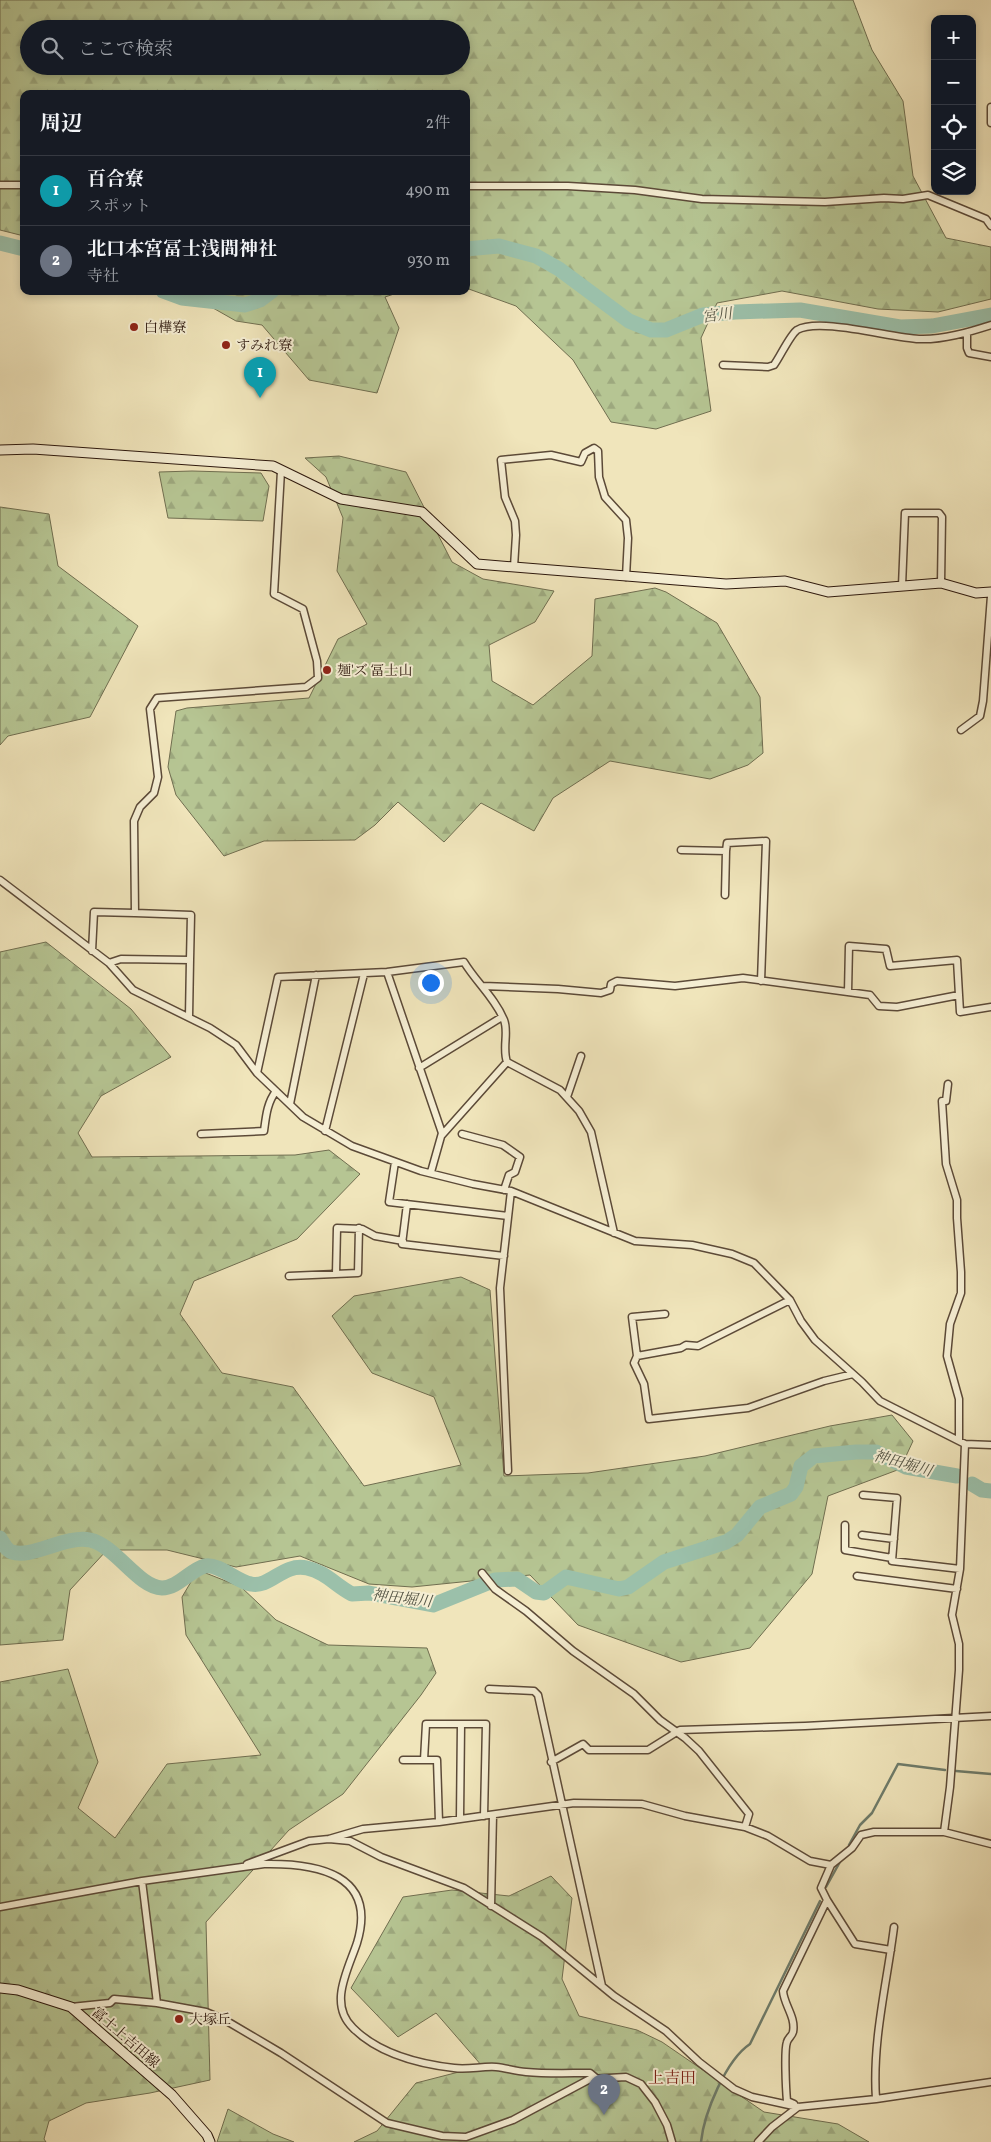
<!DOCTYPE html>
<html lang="ja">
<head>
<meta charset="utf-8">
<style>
  body { margin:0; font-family:Vollkorn,"Noto Serif JP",serif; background:#242831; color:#f1f3f6 }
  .controls { position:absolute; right:15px; top:15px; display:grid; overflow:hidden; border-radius:10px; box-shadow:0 2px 8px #0003 }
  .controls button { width:45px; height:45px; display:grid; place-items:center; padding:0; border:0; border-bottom:1px solid #363941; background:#171b24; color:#f1f3f6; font:25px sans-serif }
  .you { position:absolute; left:430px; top:982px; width:18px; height:18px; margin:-12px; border:4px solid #fff; border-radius:50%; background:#1a73e8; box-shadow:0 0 0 8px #1a73e833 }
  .badge { display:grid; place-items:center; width:32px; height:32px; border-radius:50%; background:#7c3aed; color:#fff; font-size:16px; font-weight:700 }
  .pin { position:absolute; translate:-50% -41px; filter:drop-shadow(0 1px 2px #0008) }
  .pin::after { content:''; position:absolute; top:26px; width:18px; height:15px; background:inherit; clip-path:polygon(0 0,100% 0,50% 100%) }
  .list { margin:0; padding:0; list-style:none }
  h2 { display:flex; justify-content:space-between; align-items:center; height:65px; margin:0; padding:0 20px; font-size:21px }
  h2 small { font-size:16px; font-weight:400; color:#9ea1a6 }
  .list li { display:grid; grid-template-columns:32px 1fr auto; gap:15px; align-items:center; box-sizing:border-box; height:70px; padding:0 20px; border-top:1px solid #363941 }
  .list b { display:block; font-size:19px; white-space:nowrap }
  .list p { margin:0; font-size:16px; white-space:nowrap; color:#9ea1a6 }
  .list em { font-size:16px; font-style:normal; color:#9ea1a6 }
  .icon { flex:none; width:28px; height:28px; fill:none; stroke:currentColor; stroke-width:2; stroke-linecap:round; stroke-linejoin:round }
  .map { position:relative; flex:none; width:991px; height:2142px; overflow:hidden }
  .search { position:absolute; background:#171b24; box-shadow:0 2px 8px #0003; left:20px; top:20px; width:450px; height:55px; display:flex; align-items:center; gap:12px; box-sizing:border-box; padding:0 18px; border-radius:28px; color:#9ea1a6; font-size:19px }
  .panel { position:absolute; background:#171b24; box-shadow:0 2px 8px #0003; left:20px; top:90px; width:450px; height:205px; border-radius:10px }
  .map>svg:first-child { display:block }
  .forest { fill:url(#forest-firs); stroke:#706e50; fill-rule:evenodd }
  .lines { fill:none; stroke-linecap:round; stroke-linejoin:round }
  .stream { stroke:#6e7c6b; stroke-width:2.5 }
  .river { stroke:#9bc0aa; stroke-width:15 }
  .street-casing { stroke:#5c4a38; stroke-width:9 }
  .secondary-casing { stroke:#2b160c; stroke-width:11 }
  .street { stroke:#f5eed3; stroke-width:6 }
  .secondary { stroke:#f5eed3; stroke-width:9 }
  .poi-dot { fill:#8f2418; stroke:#f5eed3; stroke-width:2 }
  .labels { text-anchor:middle; stroke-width:4; stroke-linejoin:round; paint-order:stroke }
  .poi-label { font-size:14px; fill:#2b160c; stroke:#f5eed3; text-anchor:start }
  .street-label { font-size:14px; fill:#2b160c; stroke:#f5eed3 }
  .water-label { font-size:15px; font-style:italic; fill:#525243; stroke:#f5eed3 }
  .quarter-label { font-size:16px; fill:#7a1f14; stroke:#f5eed3 }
</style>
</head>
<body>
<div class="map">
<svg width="991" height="2142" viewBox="0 0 991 2142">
  <defs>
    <pattern id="forest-firs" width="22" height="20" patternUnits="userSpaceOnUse" patternTransform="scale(1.25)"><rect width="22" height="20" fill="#b6c593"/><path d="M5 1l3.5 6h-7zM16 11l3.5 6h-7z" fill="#9da87e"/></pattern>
  </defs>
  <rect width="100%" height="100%" fill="#f0e5bb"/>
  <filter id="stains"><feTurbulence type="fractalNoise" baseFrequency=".004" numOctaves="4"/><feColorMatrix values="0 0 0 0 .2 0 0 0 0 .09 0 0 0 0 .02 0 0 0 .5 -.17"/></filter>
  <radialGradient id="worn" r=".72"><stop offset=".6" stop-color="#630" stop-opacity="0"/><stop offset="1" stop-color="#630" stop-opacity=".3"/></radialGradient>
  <path class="forest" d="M0 0H853L872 50 903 101 913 176 946 238 991 247V299L938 312 878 309 782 291 717 303 701 338 711 411 656 429 611 422 573 360 516 306 466 288V94H24V236L0 230ZM29 29H461V66H29Z
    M183 291H403L385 297 399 328 377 393 309 380 262 325 236 321Z
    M339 456 406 472 452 562 483 579 554 591 535 622 489 645 492 681 533 705 592 656 595 599 655 588 666 592 717 623 760 697 763 753 748 765 710 779 610 761 553 798 534 831 481 803 444 842 398 802 375 825 355 840 264 841 224 856 176 795 168 767 176 711 187 708 309 698 338 639 367 624 337 571 343 518 326 477 305 458Z
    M192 471 261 473 269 486 263 521 168 518 159 472Z
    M0 507 49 514 58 566 138 626 90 717 8 736 0 745Z
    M46 942 131 1009 171 1057 101 1096 78 1133 92 1157 295 1155 329 1150 360 1174 297 1239 194 1281 180 1314 222 1373 293 1387 364 1486 461 1465 434 1397 372 1373 332 1316 354 1296 461 1277 490 1290 504 1476 588 1473 705 1456 830 1426 892 1415 913 1441 900 1469 828 1496 812 1574 750 1648 681 1662 578 1625 530 1575 412 1587 369 1584 300 1556 236 1567 167 1550H107L70 1590 63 1640 0 1645V952Z
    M198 1570 241 1587 276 1620 328 1645 427 1648 436 1673 421 1695 343 1794 289 1830 206 1922 210 2080 150 2093 86 2103 49 2121 44 2139 46 2142H0V1682L68 1669 98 1762 78 1808 115 1838 167 1764 261 1755 186 1635 182 1597Z
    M551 1876 572 1898 562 1979 579 2016 637 2030 662 2042 764 2112 838 2124 869 2142H354L377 2131 416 2083 482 2066 436 2013 398 2037 351 1988 403 1897 452 1890 509 1896Z
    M228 2109 273 2134 294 2142H217Z"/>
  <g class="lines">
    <path class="stream" d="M956 1771 991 1774
      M849 1845 860 1825 872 1813 898 1764 945 1770
      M826 1887 841 1860
      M701 2142C704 2113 726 2060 750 2044L820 1901"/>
    <path class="river" d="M0 243 24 249
      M466 249 499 246 536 256 559 269 629 321 651 330H666L703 315 735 312 800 310 900 327 932 326 991 315
      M163 291 182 298 245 305 260 300 272 291
      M972 1484 982 1490 991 1491
      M0 1538C3 1543 6 1550 12 1552 31 1559 66 1535 90 1540 115 1545 138 1587 162 1588 178 1588 190 1570 205 1566 218 1563 238 1582 251 1584 271 1588 282 1563 307 1568 326 1572 336 1586 352 1594L369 1593 433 1605 495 1580 517 1579 536 1592 544 1593 566 1577 619 1589 628 1587 664 1562 726 1542 737 1535 760 1507 791 1494 796 1487 801 1466 814 1456 856 1452H876L906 1467 957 1476"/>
    <defs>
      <path id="street" d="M991 107V123
        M0 185H24
        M466 186H568L635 190 702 199 825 202 884 198 903 199 928 195 986 219 991 226
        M967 333V348L969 353 991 357
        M723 365 768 367 774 365C780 357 790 335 797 330 819 317 891 338 919 339 943 340 969 332 991 325
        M514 567 516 535 515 521 505 497 501 460 551 455 581 462 585 453 594 448 598 451 599 477 605 497 626 520 628 538 626 577
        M902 586 905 513H939L942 517 941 583
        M961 730 980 716 983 701 991 596
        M681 850 726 851 727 843 766 841 761 981
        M0 880 109 963 133 990 210 1028 236 1045 257 1073 303 1117 352 1146 421 1171 473 1184 511 1191 635 1241 692 1245 732 1254 754 1263 790 1300 801 1321 815 1340 862 1382 880 1401 965 1444 991 1445
        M725 895 726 851
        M92 951 94 912 135 913 134 821 140 807 154 793 158 777 150 709 157 698 306 687 318 678 317 661 303 609 274 594 281 471
        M109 963 121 959 190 960 191 915 135 913
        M387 972 442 1133 431 1172
        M483 986 558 989 601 993 610 990 611 984 617 981 675 986 743 978 870 995 879 1006 897 1007 959 995 960 1012 991 1007
        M848 992 849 946 886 949 890 966 957 960 959 995
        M189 1017 190 960
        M419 1068 502 1017
        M257 1073 278 977 387 972 464 962C476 982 495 998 504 1020 509 1032 502 1048 507 1062L560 1090 579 1111 591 1132 614 1233
        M948 1084 946 1101H942L946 1164 957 1200V1218L961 1272V1293L950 1324 947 1356 959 1399V1440
        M567 1097 581 1056
        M290 1104 316 975
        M325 1131 364 974
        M201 1134 264 1131C266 1116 267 1103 276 1091
        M462 1134 503 1145 520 1157 515 1172 509 1175 504 1190
        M442 1135 507 1062
        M395 1162 389 1202 508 1216
        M407 1204 402 1244 504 1256
        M336 1274 337 1228 362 1229 375 1236 403 1241
        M289 1276 358 1273 359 1228
        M665 1314 632 1317 637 1356 634 1363 644 1384 649 1419 748 1408 824 1381 853 1374
        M637 1356 681 1348 686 1345 698 1346 790 1300
        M508 1471 500 1288 511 1191
        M863 1495 897 1498 892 1561 960 1569
        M845 1525V1550L892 1558
        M862 1535 894 1539
        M482 1573 495 1589 526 1611 573 1651 634 1694 660 1720 685 1738 699 1751 749 1814 745 1827
        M857 1576 957 1589
        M489 1689 534 1691 538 1695 602 1986
        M403 1760H437L439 1822
        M424 1760 426 1724H486L484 1816
        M551 1762 583 1744 589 1750H648L680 1730 805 1726 991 1716
        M460 1818 461 1724
        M944 1832 950 1787 959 1670V1644L952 1615 960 1569 965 1444
        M329 1839 350 1841 381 1857 464 1888 542 1937 614 1996 666 2031 699 2062 734 2089 752 2097 798 2107 876 2099 991 2082
        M247 1864 309 1841 329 1839 363 1829 439 1822 574 1803 642 1804 685 1816 745 1827 768 1836 810 1861 831 1865
        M142 1881 157 2003 206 2012 225 2020 281 2053 387 2123 442 2136 466 2137 513 2120 590 2079 626 2077 641 2084 655 2102 667 2125 672 2142
        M827 1900 855 1944 891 1950
        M491 1906 493 1815
        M0 1907 142 1881 264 1864C317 1863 378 1874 357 1943 348 1970 328 2004 353 2028 379 2054 419 2064 454 2068 468 2070 482 2066 496 2067 506 2068 515 2071 526 2072 547 2074 569 2073 590 2073L596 2078
        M71 2007 110 2003 114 1999 157 2003
        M876 2099C872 2041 887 1983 894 1927
        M794 2104 787 2101C786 2090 784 2050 787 2042 788 2038 792 2036 793 2032 796 2017 784 2005 783 1991L827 1900 821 1888 831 1865 852 1848 861 1835 874 1832H944L991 1844
        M758 2142 772 2127 798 2107"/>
      <path id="secondary" d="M0 450 33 449 273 466 341 499 422 512 477 564 726 584 785 581 828 592 941 583 976 593 991 592
        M0 1988 18 1990 71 2007 172 2095 207 2135 210 2142"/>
    </defs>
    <use href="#street" class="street-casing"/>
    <use href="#secondary" class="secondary-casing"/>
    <use href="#street" class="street"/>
    <use href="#secondary" class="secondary"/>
  </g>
  <g class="poi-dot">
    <circle cx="134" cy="327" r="5"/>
    <circle cx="226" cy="345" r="5"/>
    <circle cx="327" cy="670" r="5"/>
    <circle cx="179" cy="2019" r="5"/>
  </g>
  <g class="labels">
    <g class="poi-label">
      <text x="144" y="332">白樺寮</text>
      <text x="236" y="350">すみれ寮</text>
      <text x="337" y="675">麺'ズ 冨士山</text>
      <text x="189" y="2024">大塚丘</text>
    </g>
    <g class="street-label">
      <text transform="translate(126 2037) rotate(41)" y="5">富士上吉田線</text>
    </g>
    <g class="water-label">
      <text transform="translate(717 315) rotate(-8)" y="5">宮川</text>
      <text transform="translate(903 1463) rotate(16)" y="5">神田堀川</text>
      <text transform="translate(402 1598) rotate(7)" y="5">神田堀川</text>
    </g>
    <g class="quarter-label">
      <text x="672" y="2083">上吉田</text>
    </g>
  </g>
  <rect width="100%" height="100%" filter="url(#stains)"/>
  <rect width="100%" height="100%" fill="url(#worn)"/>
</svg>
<div class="controls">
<button>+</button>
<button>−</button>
<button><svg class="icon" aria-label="locate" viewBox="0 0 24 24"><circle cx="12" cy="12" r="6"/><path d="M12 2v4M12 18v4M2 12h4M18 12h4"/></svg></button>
<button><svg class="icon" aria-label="layers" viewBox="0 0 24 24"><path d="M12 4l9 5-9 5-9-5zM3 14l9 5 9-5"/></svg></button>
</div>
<div class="you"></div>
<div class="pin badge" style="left:260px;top:398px;background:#0f9aa8">1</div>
<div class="pin badge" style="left:604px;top:2115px;background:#6b7280">2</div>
<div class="search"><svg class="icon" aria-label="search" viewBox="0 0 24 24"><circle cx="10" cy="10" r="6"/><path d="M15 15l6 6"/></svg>ここで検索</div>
<section class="panel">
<h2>周辺<small>2件</small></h2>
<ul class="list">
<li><span class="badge" style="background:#0f9aa8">1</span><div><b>百合寮</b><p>スポット</p></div><em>490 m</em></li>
<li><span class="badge" style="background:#6b7280">2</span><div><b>北口本宮冨士浅間神社</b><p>寺社</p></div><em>930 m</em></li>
</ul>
</section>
</div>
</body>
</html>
